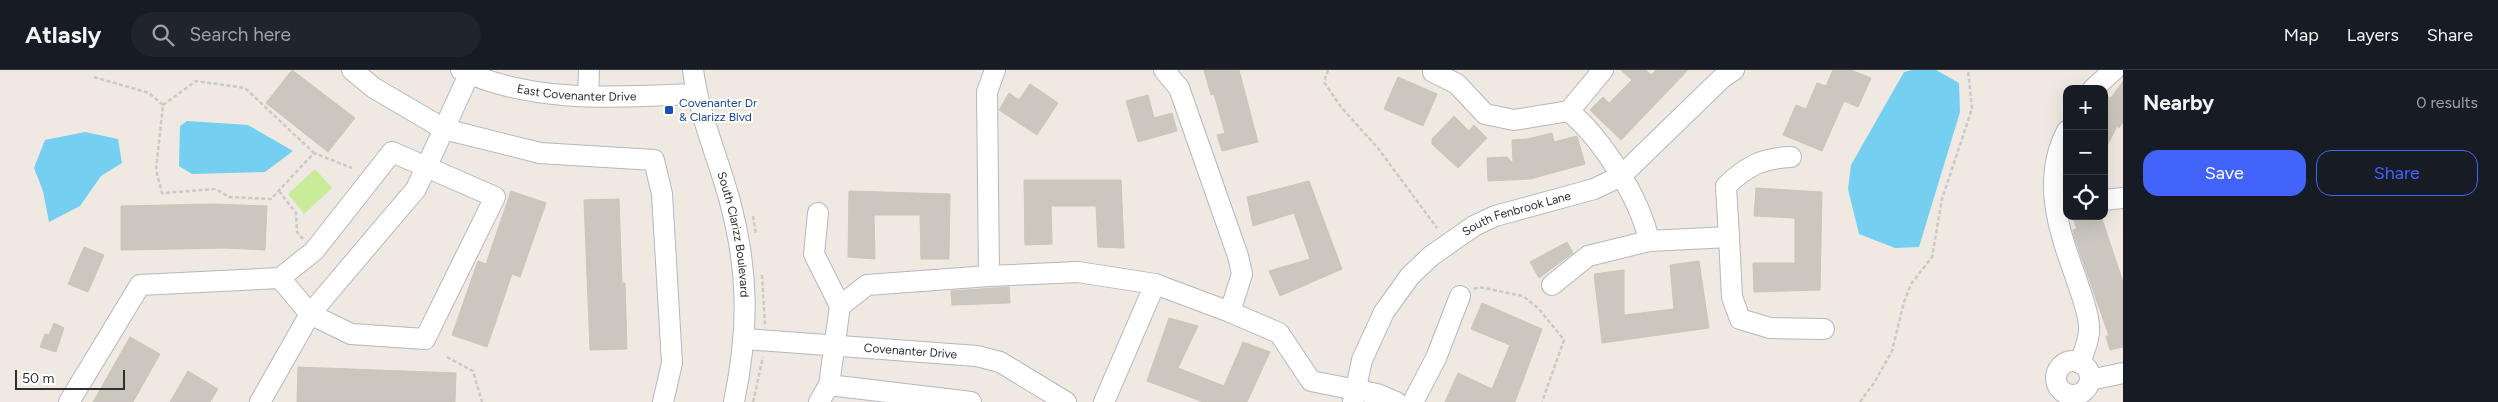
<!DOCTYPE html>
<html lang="en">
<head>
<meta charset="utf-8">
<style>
  body { margin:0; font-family:Figtree,sans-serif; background:#20242c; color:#f1f3f6 }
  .controls { position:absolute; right:15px; top:15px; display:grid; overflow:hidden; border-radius:10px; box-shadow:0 5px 20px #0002 }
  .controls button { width:45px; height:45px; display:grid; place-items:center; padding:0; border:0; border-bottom:1px solid #363941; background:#171b24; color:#f1f3f6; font:25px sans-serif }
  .scale { position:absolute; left:15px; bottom:12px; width:110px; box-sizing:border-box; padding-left:5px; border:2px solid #2e2e2e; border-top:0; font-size:14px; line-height:18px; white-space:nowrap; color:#2e2e2e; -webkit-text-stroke:4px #fff; paint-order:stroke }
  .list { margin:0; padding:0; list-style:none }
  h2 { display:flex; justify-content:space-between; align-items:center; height:65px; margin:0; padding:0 20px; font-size:21px }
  h2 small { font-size:16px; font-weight:400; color:#9ea1a6 }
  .actions { display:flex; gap:10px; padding:15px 20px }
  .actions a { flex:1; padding:11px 0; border:1px solid #4264fb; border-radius:15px; text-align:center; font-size:18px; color:#4264fb }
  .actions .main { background:#4264fb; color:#fff }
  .icon { flex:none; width:28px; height:28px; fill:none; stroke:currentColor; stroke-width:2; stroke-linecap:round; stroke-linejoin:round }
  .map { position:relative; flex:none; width:2123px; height:332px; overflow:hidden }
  header { display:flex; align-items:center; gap:30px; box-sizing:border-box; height:70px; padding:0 25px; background:#171b24; border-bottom:1px solid #363941 }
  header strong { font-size:24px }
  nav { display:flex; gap:28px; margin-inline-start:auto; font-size:18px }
  .search { width:350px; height:45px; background:#20242c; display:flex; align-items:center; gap:12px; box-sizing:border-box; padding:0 18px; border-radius:28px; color:#9ea1a6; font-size:19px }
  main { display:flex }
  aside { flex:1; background:#171b24 }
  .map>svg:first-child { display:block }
  .pitch { fill:#c9ec9a }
  .water { fill:#75cff0 }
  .building { fill:#cbc7bf; stroke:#cbc5ba }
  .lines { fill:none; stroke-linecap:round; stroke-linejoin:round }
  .minor-casing { stroke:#b4b7c1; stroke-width:22 }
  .path { stroke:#c9c9c9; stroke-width:2.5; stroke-dasharray:4 2.5; stroke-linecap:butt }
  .minor { stroke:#fff; stroke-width:20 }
  .transit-dot { fill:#1a4fb4; stroke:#fff; stroke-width:2 }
  .labels { text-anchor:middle; stroke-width:4; stroke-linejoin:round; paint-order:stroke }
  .street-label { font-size:12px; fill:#2e2e2e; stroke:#fff }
  .transit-label { font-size:12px; fill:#164399; stroke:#fff; text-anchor:start }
</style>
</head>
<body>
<header>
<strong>Atlasly</strong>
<div class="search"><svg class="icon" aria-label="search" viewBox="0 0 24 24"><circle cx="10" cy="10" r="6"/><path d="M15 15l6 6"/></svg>Search here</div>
<nav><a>Map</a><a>Layers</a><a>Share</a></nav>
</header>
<main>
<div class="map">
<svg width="2123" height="332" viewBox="0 0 2123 332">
  <rect width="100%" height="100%" fill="#efe9e1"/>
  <path class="pitch" d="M315 99 332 118 304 144 288 124Z"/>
  <path class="water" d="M1912 0H1936L1959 13 1960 42 1919 177 1895 178 1859 164 1848 119 1851 95 1904 2Z
    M187 51 248 55 293 81 265 102 192 104 179 96 180 56Z
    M85 62 118 69 122 93 101 106 80 136 49 152 43 121 34 98 45 70Z"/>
  <path class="building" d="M292 0 355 48 328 82 266 33Z
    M1204 0H1239L1258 72 1222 81 1217 65 1225 63 1214 24 1211 25Z
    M1621 0H1646L1651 5 1656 0H1688L1621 70 1590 40 1603 27 1609 33 1632 10Z
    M1833 0H1851L1871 8 1858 37 1844 31 1822 81 1783 65 1796 35 1806 39 1817 13 1826 16Z
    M1398 7 1437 24 1423 56 1384 39Z
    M2123 11V52L2119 58 2117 56 2104 82V25L2111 28Z
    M1030 14 1058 33 1037 65 999 40 1009 23 1019 30Z
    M1148 25 1154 48 1172 43 1177 61 1138 72 1126 31Z
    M1454 46 1469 61 1474 55 1487 68 1458 98 1432 74V69Z
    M1552 63 1554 72 1577 66 1585 94 1530 109 1488 111 1487 88 1507 87 1513 93 1512 70 1527 69Z
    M1024 110H1121L1124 178 1098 177 1096 136H1051L1052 174 1025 175Z
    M1309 111 1342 199 1280 226 1269 201 1310 189 1294 143 1253 156 1247 127Z
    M1756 118 1822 122 1820 220 1754 222 1753 193H1795V148L1754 146Z
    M511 121 546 133 520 207 512 204 487 277 452 265 478 191 486 194Z
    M849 121 950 124 949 189H921L920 145H874L875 189 848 187Z
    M619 129 622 213H625L627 279 590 280 584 130Z
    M212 134 267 136 265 180 225 178 121 180V136Z
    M2072 146H2101L2123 212V277L2110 280 2106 266H2109L2075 169 2073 160 2077 159Z
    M1567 172 1573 183 1539 208 1530 192Z
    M84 177 104 185 88 222 68 214Z
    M1699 191 1709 258 1602 273 1594 204 1624 200V245L1674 239 1670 195Z
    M1009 217 1010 233 952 235 951 221Z
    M1482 233 1542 259 1515 332H1445L1458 303 1492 319 1510 275 1471 259Z
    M1169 248 1198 256 1178 298 1224 316 1243 272 1270 282 1247 332H1203L1147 311Z
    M54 253 64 258 56 282 40 277 45 264 49 265Z
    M130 267 160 284 133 332H93Z
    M298 297 456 303 455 332H297Z
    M188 301 218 319 210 332H170Z"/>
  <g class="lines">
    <defs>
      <g id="minor">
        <path id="s1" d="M461 0C534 34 617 27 696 24"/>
        <path d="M471 0 444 59 540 83 654 90 662 124 672 293 663 332"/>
        <path id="s2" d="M693 0C699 45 717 85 729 128 749 201 749 259 734 332"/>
        <path d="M1433 2 1457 14 1485 44 1514 50 1569 41"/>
        <path d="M2093 19 2114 0"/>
        <path d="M588 26 589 0"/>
        <path d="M2067 61C2041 110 2059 161 2076 208 2081 224 2088 240 2089 256 2090 269 2084 281 2080 293"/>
        <path d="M2104 130 2123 128"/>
        <path d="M818 143 814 184 840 236 829 315"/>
        <path d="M1729 167 1726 116C1747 96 1762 88 1791 87"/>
        <path d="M1649 171 1729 167 1732 227 1740 249 1770 258 1824 259"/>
        <path d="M989 206 987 22 995 0"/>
        <path d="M1155 214 1230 242 1242 204 1238 186 1179 18 1164 0"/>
        <path d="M1552 215 1588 186 1649 171C1640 128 1602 69 1569 41L1603 0"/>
        <path d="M840 236 867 215 989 206 1078 202 1155 214 1104 332"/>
        <path d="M1230 242 1279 263 1311 311 1377 324 1396 332"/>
        <path id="s3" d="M745 269 977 286 1000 292 1066 332"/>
        <circle cx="2073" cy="308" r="17"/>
        <path d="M2090 310 2123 303"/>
        <path d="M69 332 140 215 280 208 310 244 351 264 425 269 495 127 392 82 314 181 280 208"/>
        <path d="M260 332 310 244 416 119 444 59 374 18 352 0"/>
        <path d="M819 332 829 315 971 332"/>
        <path id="s4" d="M1353 332 1362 290 1384 242 1410 206 1431 186 1474 156 1495 146 1594 119 1621 106 1722 8 1734 0"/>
        <path d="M1413 332 1436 288 1460 226"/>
      </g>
    </defs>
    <use href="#minor" class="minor-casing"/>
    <path class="path" d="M1328 0 1324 12 1341 37 1377 77 1437 158
      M94 7 149 23 163 35 156 100 162 123 216 119 229 127 271 129 314 83 352 98
      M163 35 196 11 245 18 314 83
      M279 121 296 143 297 162 303 169
      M753 146 756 165
      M762 205 765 254
      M1474 219 1479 217 1523 226 1539 239 1564 270 1542 332
      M447 287 473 301 482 332
      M753 332 763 287
      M1860 332 1874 313 1892 281 1904 232 1911 214 1932 187 1942 129 1972 39 1968 0"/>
    <use href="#minor" class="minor"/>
  </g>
  <rect class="transit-dot" x="664" y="35" width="10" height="10" rx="2.5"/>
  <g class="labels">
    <g class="street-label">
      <text dy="4" stroke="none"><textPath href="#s1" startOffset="119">East Covenanter Drive</textPath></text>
      <text dy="4" stroke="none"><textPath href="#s4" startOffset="266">South Fenbrook Lane</textPath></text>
      <text dy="4" stroke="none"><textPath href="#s2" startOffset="170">South Clarizz Boulevard</textPath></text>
      <text dy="4" stroke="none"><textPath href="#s3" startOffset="166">Covenanter Drive</textPath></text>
    </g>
    <g class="transit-label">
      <text x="679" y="37">Covenanter Dr<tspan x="679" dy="14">&amp; Clarizz Blvd</tspan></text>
    </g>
  </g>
</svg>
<div class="controls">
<button>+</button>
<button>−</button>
<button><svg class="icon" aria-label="locate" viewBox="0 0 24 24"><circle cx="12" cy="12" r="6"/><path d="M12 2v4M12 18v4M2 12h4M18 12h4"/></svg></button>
</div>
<div class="scale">50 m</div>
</div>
<aside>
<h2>Nearby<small>0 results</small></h2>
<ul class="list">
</ul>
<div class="actions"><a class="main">Save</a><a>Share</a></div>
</aside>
</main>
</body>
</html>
